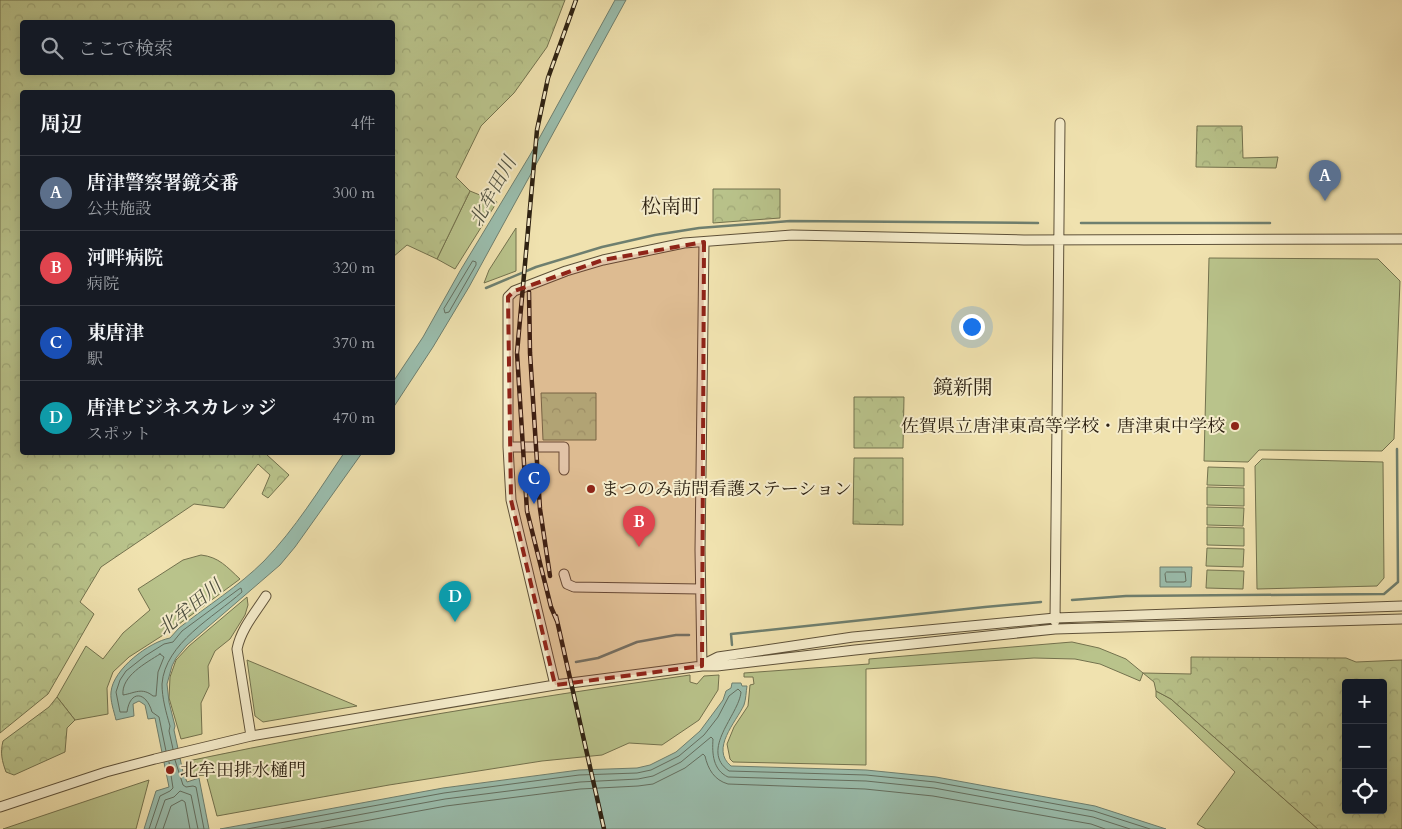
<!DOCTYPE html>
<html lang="ja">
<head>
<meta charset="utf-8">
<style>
  body { margin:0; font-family:Cardo,"Noto Serif JP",serif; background:#20242c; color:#f1f3f6 }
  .controls { position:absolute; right:15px; bottom:15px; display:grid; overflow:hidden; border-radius:5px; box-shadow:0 2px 12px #0003 }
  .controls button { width:45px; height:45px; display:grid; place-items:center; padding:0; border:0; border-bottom:1px solid #363941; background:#171b24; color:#f1f3f6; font:25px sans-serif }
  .you { position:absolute; left:971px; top:326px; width:18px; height:18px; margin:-12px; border:4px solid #fff; border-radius:50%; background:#1a73e8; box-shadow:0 0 0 8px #1a73e833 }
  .badge { display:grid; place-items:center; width:32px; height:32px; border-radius:50%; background:#c59692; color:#fff; font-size:16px; font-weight:700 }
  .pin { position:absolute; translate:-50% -41px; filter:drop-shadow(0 1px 2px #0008) }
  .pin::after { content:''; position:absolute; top:26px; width:18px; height:15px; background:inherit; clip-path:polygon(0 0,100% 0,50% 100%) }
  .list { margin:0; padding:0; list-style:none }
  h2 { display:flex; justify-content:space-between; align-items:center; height:65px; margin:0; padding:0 20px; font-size:21px }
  h2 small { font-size:16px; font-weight:400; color:#9ea1a6 }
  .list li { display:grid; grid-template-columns:32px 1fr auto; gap:15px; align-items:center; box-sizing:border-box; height:75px; padding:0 20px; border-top:1px solid #363941 }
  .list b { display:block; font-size:19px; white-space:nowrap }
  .list p { margin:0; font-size:16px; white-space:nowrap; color:#9ea1a6 }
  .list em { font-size:16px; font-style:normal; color:#9ea1a6 }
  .icon { flex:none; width:28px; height:28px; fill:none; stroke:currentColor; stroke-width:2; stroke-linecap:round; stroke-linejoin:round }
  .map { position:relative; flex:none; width:1402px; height:829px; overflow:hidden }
  .search { position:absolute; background:#171b24; box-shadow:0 2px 12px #0003; left:20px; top:20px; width:375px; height:55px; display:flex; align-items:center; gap:12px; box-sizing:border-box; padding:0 18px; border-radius:5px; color:#9ea1a6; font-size:19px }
  .panel { position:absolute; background:#171b24; box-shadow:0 2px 12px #0003; left:20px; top:90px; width:375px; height:365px; border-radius:5px }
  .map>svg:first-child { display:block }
  .grass { fill:#b9c38b; stroke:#73724e }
  .forest { fill:url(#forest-crowns); stroke:#73724e; fill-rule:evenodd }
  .water { fill:#9abdad; stroke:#6e7f6f }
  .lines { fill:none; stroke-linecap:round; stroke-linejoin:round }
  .shore { stroke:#646f60; stroke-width:1 }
  .stream { stroke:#6e7f6f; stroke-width:2.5 }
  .tertiary-casing { stroke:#5e5139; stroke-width:11 }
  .tertiary { stroke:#f5eccb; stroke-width:9 }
  .rail-casing { stroke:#2d2112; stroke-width:4.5 }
  .rail { stroke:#f5eccb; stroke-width:2.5; stroke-dasharray:8; stroke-linecap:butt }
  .marked { fill:#8f2418; fill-opacity:0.2; stroke:#8f2418; stroke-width:4; stroke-dasharray:10 6; stroke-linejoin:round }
  .poi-dot { fill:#8f2418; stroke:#f5eccb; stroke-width:2 }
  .labels { text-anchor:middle; stroke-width:4; stroke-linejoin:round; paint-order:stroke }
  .poi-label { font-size:18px; fill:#2d2112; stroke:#f5eccb; text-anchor:start }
  .water-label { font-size:19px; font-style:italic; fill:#4e5040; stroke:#f5eccb }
  .quarter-label { font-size:20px; fill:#2d2112; stroke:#f5eccb }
</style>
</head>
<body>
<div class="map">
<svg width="1402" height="829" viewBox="0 0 1402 829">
  <defs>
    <pattern id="forest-crowns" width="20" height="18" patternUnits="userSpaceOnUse" patternTransform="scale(1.25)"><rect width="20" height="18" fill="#b9c38b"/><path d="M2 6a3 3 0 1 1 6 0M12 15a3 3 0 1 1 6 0" fill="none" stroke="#9fa777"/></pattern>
  </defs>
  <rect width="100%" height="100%" fill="#f0e2af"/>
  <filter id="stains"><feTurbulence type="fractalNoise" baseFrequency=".004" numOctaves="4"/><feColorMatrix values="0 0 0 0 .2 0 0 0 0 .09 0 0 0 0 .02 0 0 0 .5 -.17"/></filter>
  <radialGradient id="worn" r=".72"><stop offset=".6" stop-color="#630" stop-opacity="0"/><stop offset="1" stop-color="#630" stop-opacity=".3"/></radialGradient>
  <path class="grass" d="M470 191 497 202 455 269 437 259Z
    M516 228V271L484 283 489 270Z
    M1209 258 1378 259 1400 281 1394 439 1382 451 1259 450 1248 462 1204 461Z
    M1262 459 1383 462 1384 578 1377 586 1257 589 1255 466Z
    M1208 467 1244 468V486L1207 485Z
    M1207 487 1244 488V506L1207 505Z
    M1207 507 1244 508 1243 526 1207 525Z
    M1207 527 1244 528V546L1207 545Z
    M1207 548 1244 549 1243 567 1206 566Z
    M201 555C219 557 227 567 240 579L171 630 129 657 113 672 107 688 108 714 75 720 57 697 86 646 103 659 123 633 150 610 138 589 183 560Z
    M1207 570 1244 571 1243 589 1206 588Z
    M247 597 248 605 245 615 230 639 215 651 208 666 209 686 201 703 202 734 181 739 169 698 170 677 176 660 189 646Z
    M1072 642 1099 648 1126 659 1143 673 1140 681 1100 664 1075 659 1034 658 866 669V765L733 762 730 759 727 744 734 727 748 706 750 685 754 684 753 677H744V673L869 664V659Z
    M247 660 357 706 263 722 255 716Z
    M690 675V682L697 684 704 676 719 675 718 690 699 720 662 745 629 743 602 755 542 761 389 785 217 816 206 775 192 776 188 761C354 726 522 699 690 675Z
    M1156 691 1171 699 1318 829H1206L1197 824 1235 772 1156 697Z
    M149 780 136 829H3Z"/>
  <path class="forest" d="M0 0H565L547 47 514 93 481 126 456 177 470 191 437 259 407 245 393 257 392 92H22V452L267 453 266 454 289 475 268 498 262 494 270 475 258 464 224 508 194 504 101 567 80 602 94 614 48 694 0 733ZM22 22H392V72H22Z
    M1197 126H1242L1243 158 1278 157 1276 168 1196 167Z
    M713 189H780V218L713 223Z
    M541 393H596V440H543Z
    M854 397H904L903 448H854Z
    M854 458H903V525L853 524Z
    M1191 657 1346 658 1356 662 1402 660V829H1318L1171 699 1156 691 1154 682 1143 673 1191 674ZM1346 683H1383V810H1346Z
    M57 697 75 720 67 728 65 752 14 775 6 772C2 761 0 753 3 741L49 707Z"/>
  <path class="water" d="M615 0H626L469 287 433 347 393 408V382L423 337 460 271 530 155Z
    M344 453H362L295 547 280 565 187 645 176 658 172 666 167 684 169 702 175 726 174 730 183 772 187 782 199 778 209 829H144L156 791 169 787 155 718 148 719 145 705 139 701 133 704 134 716 116 720C114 711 110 701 111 692 113 669 149 642 170 638L179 628C207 606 239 586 264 561 295 529 319 490 344 453Z
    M1160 567H1192L1191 587H1160Z
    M732 683H741L742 686H747C746 692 746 699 744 705 736 722 710 749 731 766L866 770 936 777 1095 806 1166 829H220L443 788 579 770 637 768 650 765 676 752 700 731 723 700 726 691 731 688Z"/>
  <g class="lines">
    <path class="shore" d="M473 261 476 262V265L449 312 445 313 444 309Z
      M1167 572H1185L1186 581 1184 582H1166L1165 574Z
      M160 654 164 657 158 672 156 696H153C142 687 135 693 123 695 121 676 146 663 160 654Z
      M166 751 159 717 152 712C146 691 130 690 127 712H120L116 692 120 680 126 671 145 656 164 644 173 642 182 631 239 589 241 588 242 592C214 617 165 643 162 684 162 698 166 712 170 726L169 731 173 749
      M175 760 183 785 186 787 193 786 196 787 204 829
      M149 829 160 796 170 791 173 788 169 762
      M155 829 165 800 174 797 180 791 191 795 198 829
      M163 829 171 806 182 800 185 802 190 829
      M247 829 444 793 579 775 637 773 651 770 679 756 704 735 718 717 729 696 738 689 741 692C739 715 699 750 729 771L866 775 935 782 1094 811 1150 829
      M281 829 445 799 580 782 638 779 653 776 681 762 711 737 713 739C712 754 713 770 728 777L866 781 934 788 1093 817 1130 829
      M321 829 446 806 580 789 638 786 653 784 685 768 703 754 705 756C708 769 714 780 728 784L865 789 933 796 1091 824 1105 829"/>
    <path class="stream" d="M1081 223H1270
      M486 288 536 267 602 247 655 235 699 228 790 221 1038 223
      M1072 600 1126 596 1384 594 1398 582 1397 449
      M732 645 731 634 985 607 1041 602
      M576 662 598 658 637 642 676 635H689"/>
    <defs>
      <path id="tertiary" d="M508 447H564V470
        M564 574 567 584 574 587 700 589
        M1055 621 1060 123
        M702 665 718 657 853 637 1055 618 1402 606
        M702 666 700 550 704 242
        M555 685 511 500 508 447V297L514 291 566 271 603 260 684 243 792 235 1024 240 1402 239
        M251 736 237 649C241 629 255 613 266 596
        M0 807 106 772 155 759 251 736 555 685 702 666H717L855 650 1055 629 1402 619"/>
    </defs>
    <use href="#tertiary" class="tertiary-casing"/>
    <use href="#tertiary" class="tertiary"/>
    <defs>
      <path id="rail" d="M529 292 530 353 540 509 550 576
        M556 616 604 829
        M557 621 551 607 527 511 517 353 537 130 548 78 576 0"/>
    </defs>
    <use href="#rail" class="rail-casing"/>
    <use href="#rail" class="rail"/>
  </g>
  <path class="marked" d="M704 242 702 666 555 685 511 500 508 297 514 291 603 260Z"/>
  <g class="poi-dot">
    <circle cx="1235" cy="426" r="5"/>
    <circle cx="591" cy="489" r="5"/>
    <circle cx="170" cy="770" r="5"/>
  </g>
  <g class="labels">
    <g class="poi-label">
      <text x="1225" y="432" text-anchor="end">佐賀県立唐津東高等学校・唐津東中学校</text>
      <text x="601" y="495">まつのみ訪問看護ステーション</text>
      <text x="180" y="776">北牟田排水樋門</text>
    </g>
    <g class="water-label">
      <text transform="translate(492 191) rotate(-61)" y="7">北牟田川</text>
      <text transform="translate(189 607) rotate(-39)" y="7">北牟田川</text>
    </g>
    <g class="quarter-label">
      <text x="671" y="213">松南町</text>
      <text x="963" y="394">鏡新開</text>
    </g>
  </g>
  <rect width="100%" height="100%" filter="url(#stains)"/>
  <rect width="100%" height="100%" fill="url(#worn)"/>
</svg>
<div class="controls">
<button>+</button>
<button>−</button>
<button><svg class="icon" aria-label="locate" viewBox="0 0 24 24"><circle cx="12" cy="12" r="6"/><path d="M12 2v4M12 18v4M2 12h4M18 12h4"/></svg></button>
</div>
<div class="you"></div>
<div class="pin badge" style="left:1325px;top:201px;background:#5c6f8a">A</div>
<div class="pin badge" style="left:639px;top:547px;background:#e0444e">B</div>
<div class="pin badge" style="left:534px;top:504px;background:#1a4fb4">C</div>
<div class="pin badge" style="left:455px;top:622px;background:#0f9aa8">D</div>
<div class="search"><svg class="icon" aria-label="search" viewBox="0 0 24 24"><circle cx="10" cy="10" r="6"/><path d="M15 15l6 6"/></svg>ここで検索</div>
<section class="panel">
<h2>周辺<small>4件</small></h2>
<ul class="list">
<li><span class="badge" style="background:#5c6f8a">A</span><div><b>唐津警察署鏡交番</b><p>公共施設</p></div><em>300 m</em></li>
<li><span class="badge" style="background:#e0444e">B</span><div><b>河畔病院</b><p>病院</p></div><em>320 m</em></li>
<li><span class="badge" style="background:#1a4fb4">C</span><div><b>東唐津</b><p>駅</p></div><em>370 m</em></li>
<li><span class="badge" style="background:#0f9aa8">D</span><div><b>唐津ビジネスカレッジ</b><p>スポット</p></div><em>470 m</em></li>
</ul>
</section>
</div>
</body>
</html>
